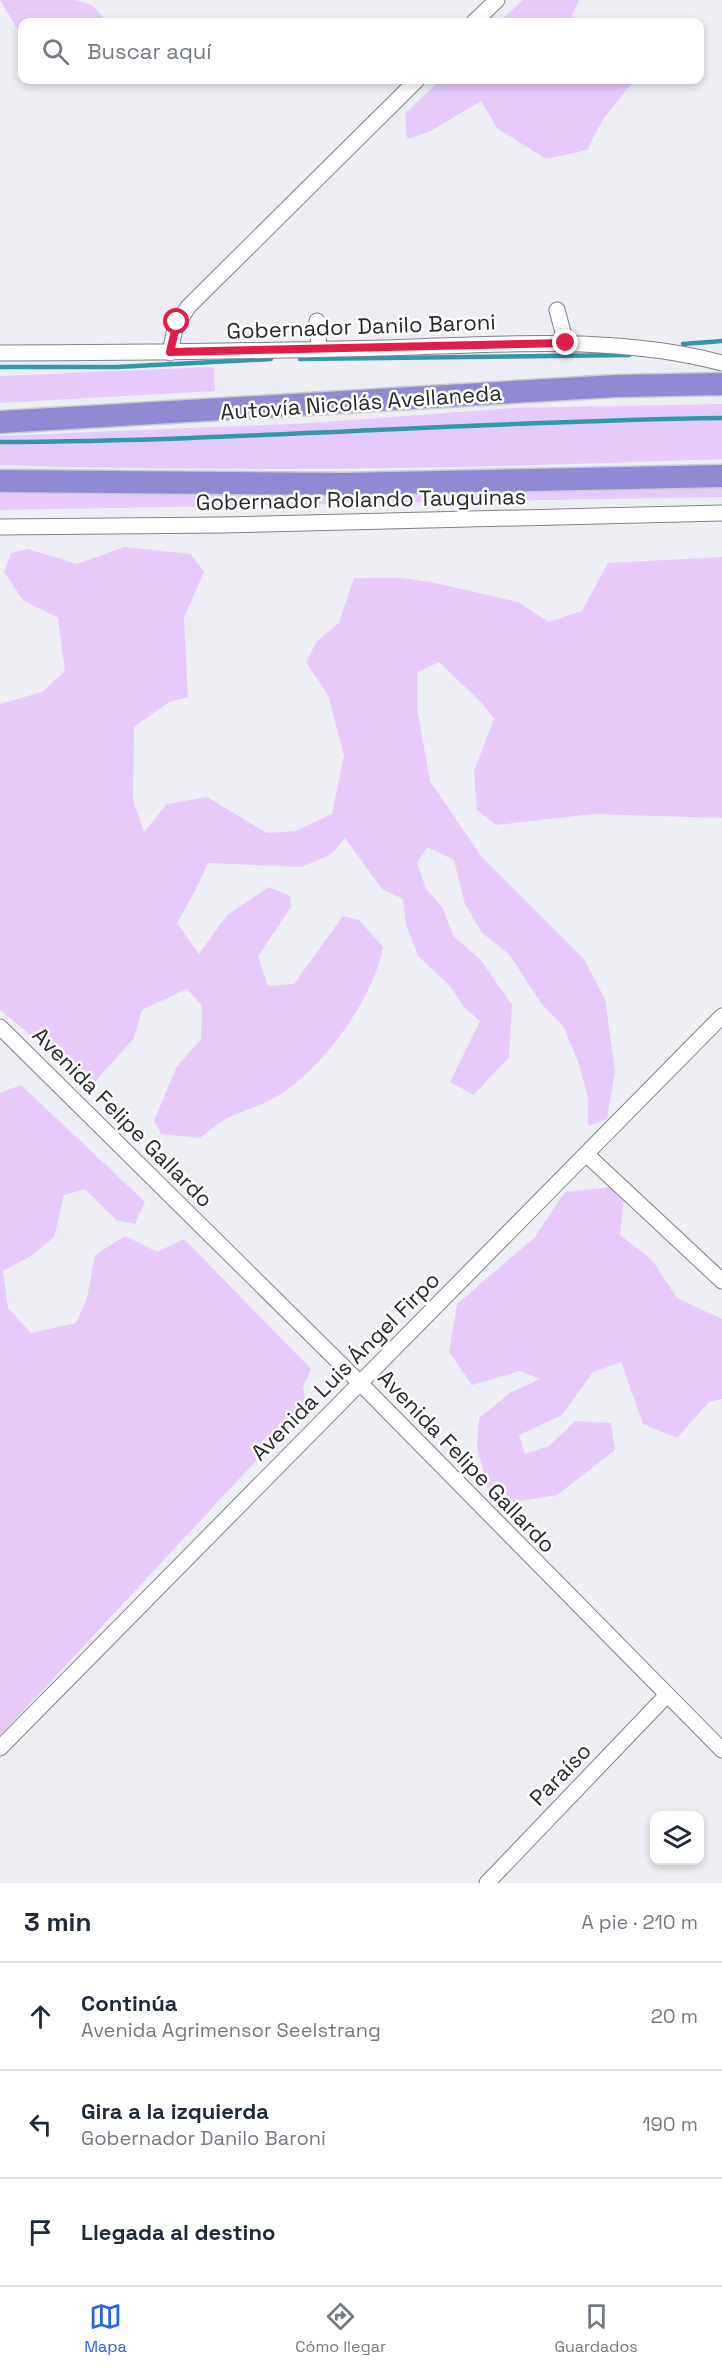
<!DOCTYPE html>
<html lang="es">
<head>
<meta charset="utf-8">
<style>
  body { margin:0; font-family:"Space Grotesk",sans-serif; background:#f2f2f3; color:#1f2937 }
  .controls { position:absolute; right:18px; bottom:18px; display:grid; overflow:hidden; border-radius:12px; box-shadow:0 3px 9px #0003 }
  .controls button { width:54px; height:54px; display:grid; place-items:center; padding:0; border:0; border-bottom:2px solid #e0e1e3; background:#fff; color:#1f2937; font:30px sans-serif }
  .stop { position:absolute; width:18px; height:18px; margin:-14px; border:4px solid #e11d48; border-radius:50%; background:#fff }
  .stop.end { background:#e11d48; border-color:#fff; box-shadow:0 2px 6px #0008 }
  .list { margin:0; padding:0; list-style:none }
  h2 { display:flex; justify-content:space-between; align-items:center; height:78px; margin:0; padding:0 24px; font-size:26px }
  h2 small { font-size:20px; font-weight:400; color:#747a83 }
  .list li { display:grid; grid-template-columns:39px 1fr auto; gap:18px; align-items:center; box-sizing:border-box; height:108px; padding:0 24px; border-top:2px solid #e0e1e3 }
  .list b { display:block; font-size:22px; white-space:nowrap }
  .list p { margin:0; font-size:20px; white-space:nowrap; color:#747a83 }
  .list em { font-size:20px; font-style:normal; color:#747a83 }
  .icon { flex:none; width:33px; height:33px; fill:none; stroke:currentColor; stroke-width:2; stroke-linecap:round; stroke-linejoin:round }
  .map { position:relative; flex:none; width:722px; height:1883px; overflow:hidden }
  .search { position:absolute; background:#fff; box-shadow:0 3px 9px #0003; left:18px; right:18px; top:18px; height:66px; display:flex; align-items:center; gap:15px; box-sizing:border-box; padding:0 21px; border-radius:12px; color:#747a83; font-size:22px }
  .sheet { height:402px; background:#fff }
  nav { display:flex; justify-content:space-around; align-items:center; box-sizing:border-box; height:84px; border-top:2px solid #e0e1e3; background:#fff; font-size:16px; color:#747a83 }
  nav a { display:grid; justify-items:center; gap:3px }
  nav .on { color:#2563eb }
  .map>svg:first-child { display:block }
  .green { fill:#e6cafb }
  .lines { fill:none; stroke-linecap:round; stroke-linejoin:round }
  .stream { stroke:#3397aa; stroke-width:4.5 }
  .minor-casing { stroke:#808286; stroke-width:17 }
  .highway-casing { stroke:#cbcbcc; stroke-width:25 }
  .minor { stroke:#fff; stroke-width:15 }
  .highway { stroke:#908ad4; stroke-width:22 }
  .route { stroke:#e11d48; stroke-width:8 }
  .labels { text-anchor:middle; stroke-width:5; stroke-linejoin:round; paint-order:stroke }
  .street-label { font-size:22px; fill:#272829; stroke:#fff }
</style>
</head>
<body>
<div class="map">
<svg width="722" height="1883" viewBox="0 0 722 1883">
  <rect width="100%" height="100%" fill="#eceef3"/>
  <path class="green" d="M0 0H76L93 6 106 21 22 22V33L19 32Z
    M523 0H579L569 22H499Z
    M440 80H563L564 82 628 80 632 83 603 119 587 150 546 159 497 128 481 101 429 132 407 139 405 114Z
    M214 367 215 391 0 403V376Z
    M722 404V459C481 468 241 473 0 465V436L311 423 513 408Z
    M722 482V497L0 510V489Z
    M124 547 191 554 204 572 184 617 188 697 169 702 134 727 133 800 144 832 167 804 207 797 267 833 296 831 332 814 344 755 328 695 306 662 317 641 339 623 354 578H401L431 582 518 602 549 622 582 611 608 563 722 557V818L592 814 496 825 477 810 474 771 494 719 483 704 439 662 417 673V708L430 781 481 856 584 959 605 999 615 1071 607 1119 588 1126V1098L578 1061 563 1026 541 1003 509 954 482 933 465 904 454 860 427 847 417 863 426 889 442 907 454 937 480 959 512 1005 509 1057 474 1095 450 1082 480 1021 464 1007 450 986 418 956 406 924 403 899 382 889 345 838 330 855 301 867 208 863 195 891 177 923 199 954 227 915 269 887 290 896 291 907 258 956 268 986 294 984 343 916 359 920 383 947C374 998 322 1070 276 1097 262 1105 245 1110 230 1117 219 1122 209 1131 200 1138L161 1134 154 1121 176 1068 201 1039 202 1006 187 989 142 1010 134 1038 92 1085 0 1010V704L42 692 65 671 58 618 23 600 4 572 11 553 28 549 77 564Z
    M21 1085 145 1202 135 1224 116 1220 85 1189 64 1195 54 1237 31 1256 3 1271 8 1308 31 1333 76 1323 87 1298 95 1255 125 1236 157 1252 184 1239 311 1369 303 1387 306 1407 0 1736V1093Z
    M613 1187 624 1198 620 1235 652 1260 677 1298 722 1319V1399L709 1402 677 1438 643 1424 621 1362 593 1372 562 1415 519 1435 525 1454 549 1446 575 1421 611 1423 615 1450 557 1495 508 1503 488 1489 477 1446 479 1418 510 1393 540 1379 520 1371 472 1385 449 1352 457 1304 534 1238 565 1192Z"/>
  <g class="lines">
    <path class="stream" d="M683 344 722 341
      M300 359 629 355
      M0 367H117L271 359
      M0 442C241 441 481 421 722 418"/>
    <defs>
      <path id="minor" d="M474 22 497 0
        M557 310 566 343
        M317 321 319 349
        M0 353C128 353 255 351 382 348 496 345 611 334 722 363
        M170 353 175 328 188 307 417 80
        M0 527 222 525 722 513
        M0 1027 360 1383 722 1750
        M586 1154 722 1281
        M0 1748 722 1016
        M487 1883 666 1696"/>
      <path id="highway" d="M0 422 616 386 722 384
        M0 481 344 484 722 476"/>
    </defs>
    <use href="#minor" class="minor-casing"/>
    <use href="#highway" class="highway-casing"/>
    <use href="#minor" class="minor"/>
    <use href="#highway" class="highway"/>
  </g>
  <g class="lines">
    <path class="route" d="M177 322 170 352 566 343"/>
  </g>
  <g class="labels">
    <g class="street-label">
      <text transform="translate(361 326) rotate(-2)" y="8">Gobernador Danilo Baroni</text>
      <text transform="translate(361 402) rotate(-4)" y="8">Autovía Nicolás Avellaneda</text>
      <text transform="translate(361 499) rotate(-1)" y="8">Gobernador Rolando Tauguinas</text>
      <text transform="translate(123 1117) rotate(45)" y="8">Avenida Felipe Gallardo</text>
      <text transform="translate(345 1366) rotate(-45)" y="8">Avenida Luis Ángel Firpo</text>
      <text transform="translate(467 1461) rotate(46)" y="8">Avenida Felipe Gallardo</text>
      <text transform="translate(560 1774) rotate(-46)" y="8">Paraíso</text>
    </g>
  </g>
</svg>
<div class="controls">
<button><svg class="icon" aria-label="layers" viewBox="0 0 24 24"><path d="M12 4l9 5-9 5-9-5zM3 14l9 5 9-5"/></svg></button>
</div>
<div class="stop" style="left:177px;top:322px"></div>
<div class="stop end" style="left:566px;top:343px"></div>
<div class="search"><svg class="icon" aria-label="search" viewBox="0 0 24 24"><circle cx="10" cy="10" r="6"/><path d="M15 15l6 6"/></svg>Buscar aquí</div>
</div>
<section class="sheet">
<h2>3 min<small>A pie · 210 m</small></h2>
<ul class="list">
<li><svg class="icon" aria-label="ahead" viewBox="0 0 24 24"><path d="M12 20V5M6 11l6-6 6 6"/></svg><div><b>Continúa</b><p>Avenida Agrimensor Seelstrang</p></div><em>20 m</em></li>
<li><svg class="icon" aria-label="left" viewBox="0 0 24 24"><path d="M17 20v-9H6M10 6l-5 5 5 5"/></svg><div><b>Gira a la izquierda</b><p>Gobernador Danilo Baroni</p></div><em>190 m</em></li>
<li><svg class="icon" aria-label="arrive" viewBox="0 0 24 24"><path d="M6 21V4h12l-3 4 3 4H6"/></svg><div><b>Llegada al destino</b></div></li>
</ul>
</section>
<nav>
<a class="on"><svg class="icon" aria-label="map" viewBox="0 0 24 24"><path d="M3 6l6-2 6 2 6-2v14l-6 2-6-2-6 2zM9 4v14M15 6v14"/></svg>Mapa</a>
<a><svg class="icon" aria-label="directions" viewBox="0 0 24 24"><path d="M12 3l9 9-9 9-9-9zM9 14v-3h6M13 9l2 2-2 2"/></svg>Cómo llegar</a>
<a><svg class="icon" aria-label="saved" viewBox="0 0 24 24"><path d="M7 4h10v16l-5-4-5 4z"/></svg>Guardados</a>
</nav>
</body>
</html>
